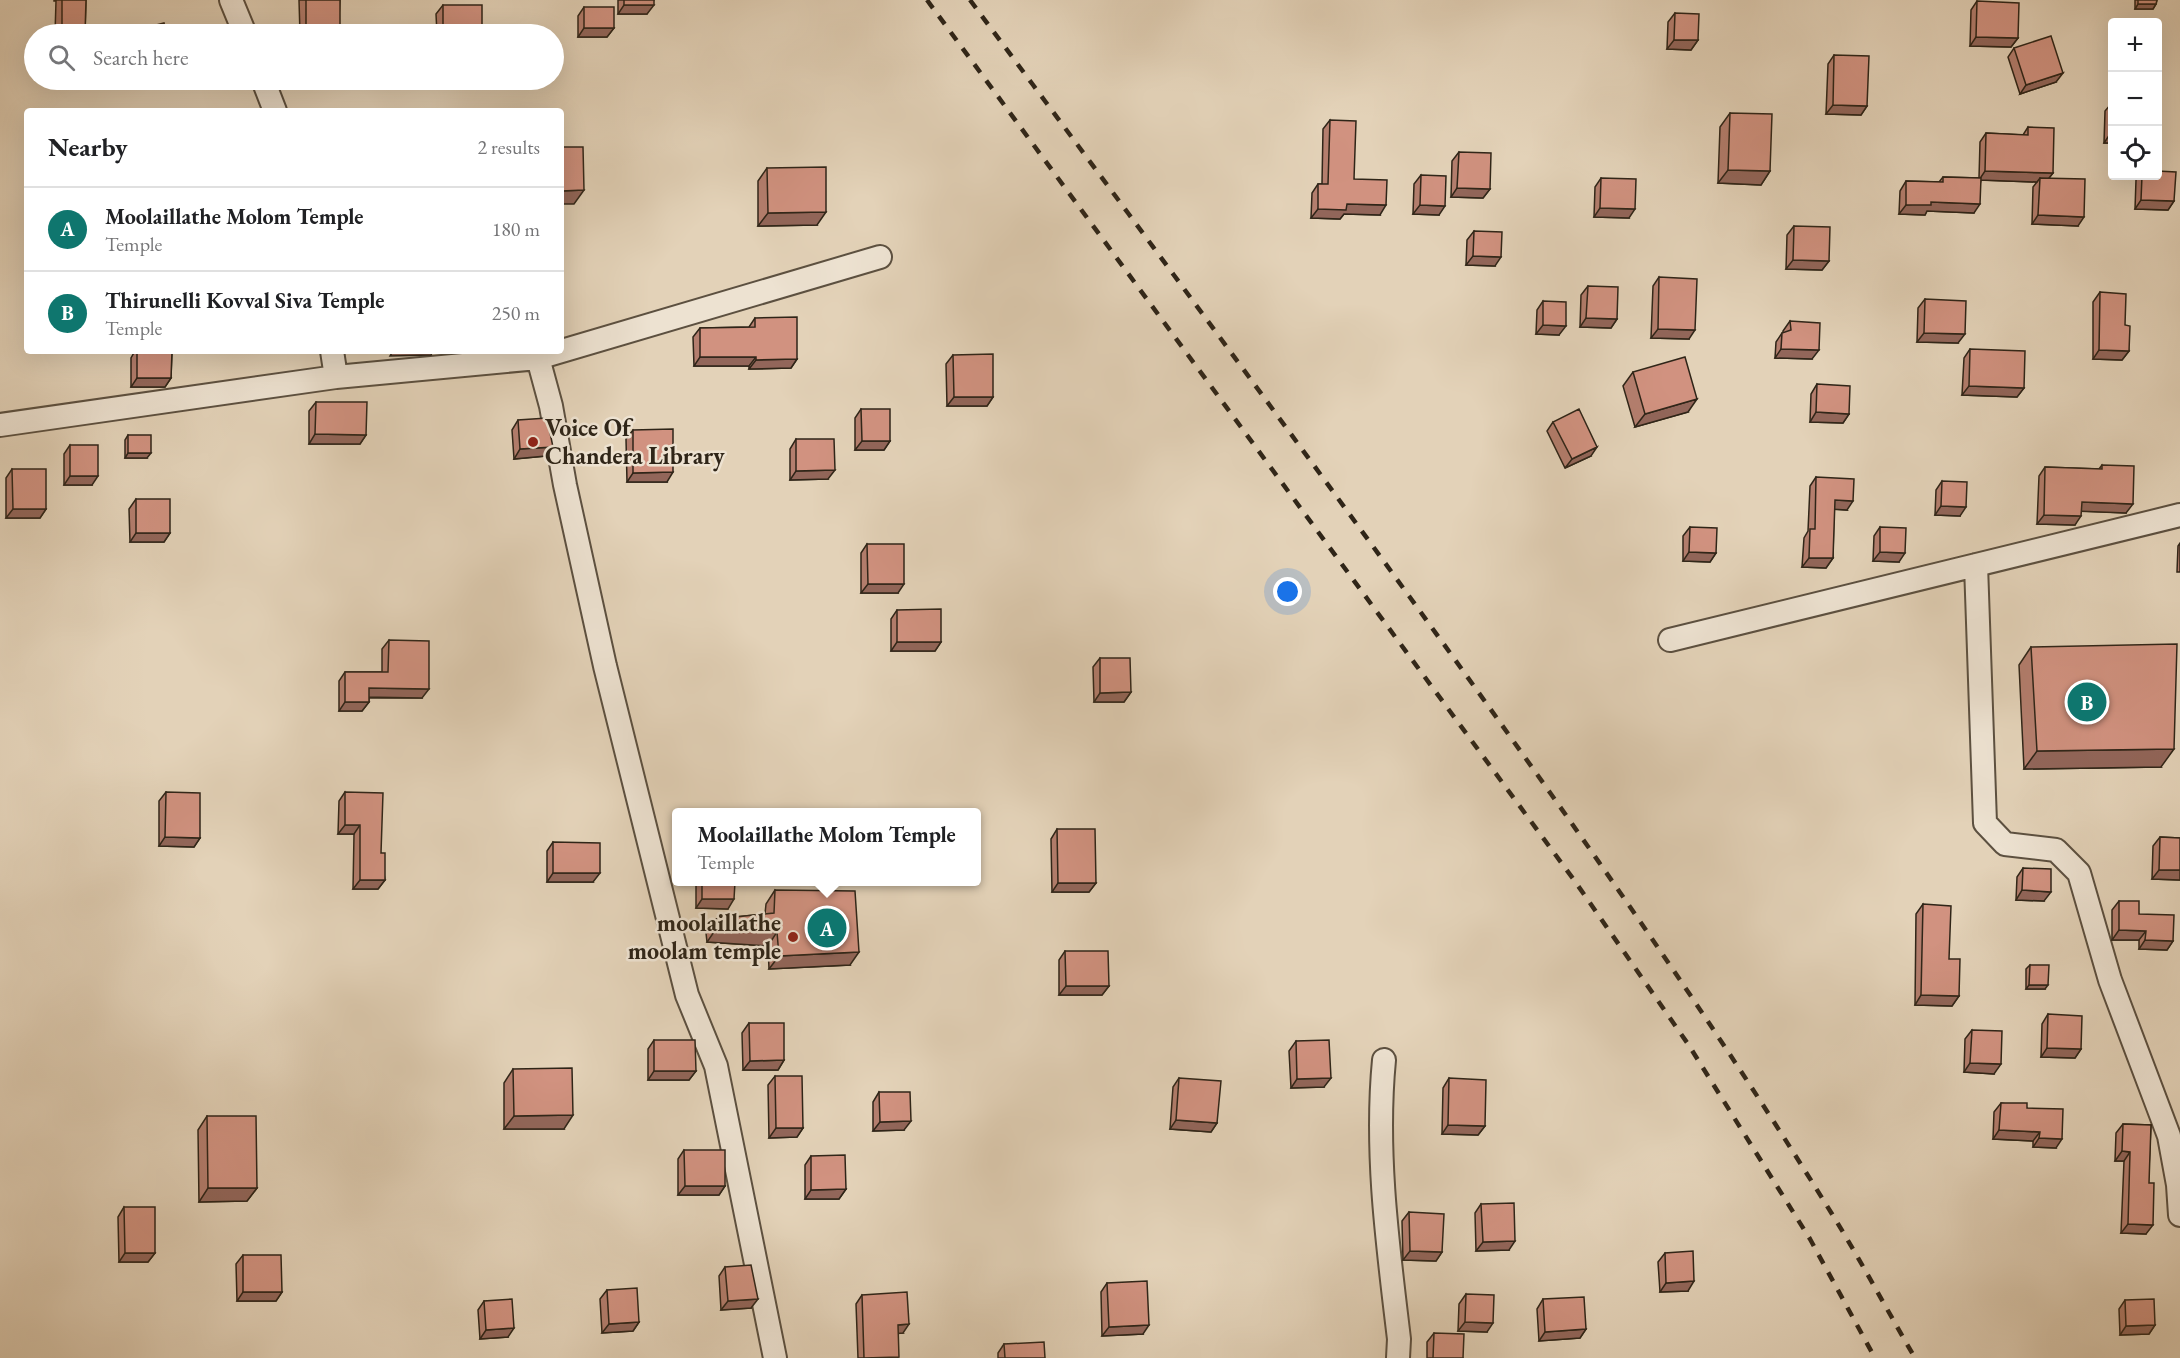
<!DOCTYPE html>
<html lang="en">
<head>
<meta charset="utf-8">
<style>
  body { margin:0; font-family:"EB Garamond",serif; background:#f2f2f2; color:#202124 }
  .controls { position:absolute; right:18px; top:18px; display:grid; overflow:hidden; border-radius:6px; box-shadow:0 6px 24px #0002 }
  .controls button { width:54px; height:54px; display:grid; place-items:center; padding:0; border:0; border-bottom:2px solid #e0e0e0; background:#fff; color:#202124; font:30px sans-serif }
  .you { position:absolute; left:1288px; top:592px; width:21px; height:21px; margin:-15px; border:4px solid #fff; border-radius:50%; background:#1a73e8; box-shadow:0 0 0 9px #1a73e833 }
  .badge { display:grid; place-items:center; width:39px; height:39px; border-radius:50%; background:#0f766e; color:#fff; font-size:20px; font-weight:700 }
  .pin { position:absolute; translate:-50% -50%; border:3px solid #fff; box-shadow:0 2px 6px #0006 }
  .popup { position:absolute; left:672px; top:808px; width:309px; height:78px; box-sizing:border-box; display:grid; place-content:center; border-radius:6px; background:#fff; filter:drop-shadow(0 2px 4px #0005); font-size:20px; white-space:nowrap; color:#757577 }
  .popup b { font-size:22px; color:#202124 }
  .popup::after { content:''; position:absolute; left:50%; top:100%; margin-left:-12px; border:12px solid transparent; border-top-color:#fff }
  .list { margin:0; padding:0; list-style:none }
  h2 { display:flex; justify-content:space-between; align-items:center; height:78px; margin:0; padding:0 24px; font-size:26px }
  h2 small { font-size:20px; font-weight:400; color:#757577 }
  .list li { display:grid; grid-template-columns:39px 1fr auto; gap:18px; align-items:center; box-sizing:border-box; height:84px; padding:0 24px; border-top:2px solid #e0e0e0 }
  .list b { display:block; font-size:22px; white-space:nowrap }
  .list p { margin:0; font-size:20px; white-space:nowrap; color:#757577 }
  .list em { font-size:20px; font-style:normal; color:#757577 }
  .icon { flex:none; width:33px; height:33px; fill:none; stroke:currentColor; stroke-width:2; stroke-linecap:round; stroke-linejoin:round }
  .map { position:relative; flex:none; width:2180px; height:1358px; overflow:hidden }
  .search { position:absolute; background:#fff; box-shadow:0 6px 24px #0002; left:24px; top:24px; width:540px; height:66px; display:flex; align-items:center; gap:15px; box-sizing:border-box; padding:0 21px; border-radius:33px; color:#757577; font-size:22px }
  .panel { position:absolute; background:#fff; box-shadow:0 6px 24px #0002; left:24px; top:108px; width:540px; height:246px; border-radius:6px }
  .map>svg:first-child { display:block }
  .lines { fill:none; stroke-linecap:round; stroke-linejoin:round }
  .minor-casing { stroke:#5c5040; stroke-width:26 }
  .minor { stroke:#ede2d1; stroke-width:22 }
  .rail { stroke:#2f2518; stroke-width:4.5; stroke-dasharray:10 10; stroke-linecap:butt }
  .wall { fill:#b47e6e; stroke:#2f2518; stroke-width:1.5 }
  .shaded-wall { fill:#92665a; stroke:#2f2518; stroke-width:1.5 }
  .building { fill:#d19280; stroke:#2f2518; stroke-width:1.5 }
  .poi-dot { fill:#8f2418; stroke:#ede2d1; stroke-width:2 }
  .labels { text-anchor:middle; stroke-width:5; stroke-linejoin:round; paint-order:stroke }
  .poi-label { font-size:24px; font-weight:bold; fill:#2f2518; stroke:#ede2d1; text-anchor:start }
</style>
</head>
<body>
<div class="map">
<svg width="2180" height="1358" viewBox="0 0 2180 1358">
  <rect width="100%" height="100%" fill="#e3d2b8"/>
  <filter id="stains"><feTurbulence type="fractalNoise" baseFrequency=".00333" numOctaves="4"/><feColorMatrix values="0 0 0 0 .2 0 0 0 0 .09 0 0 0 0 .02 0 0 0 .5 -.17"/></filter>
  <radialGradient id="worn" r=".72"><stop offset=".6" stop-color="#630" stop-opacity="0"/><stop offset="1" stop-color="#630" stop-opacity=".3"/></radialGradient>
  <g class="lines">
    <defs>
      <path id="minor" d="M231 0 245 34
        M263 80 275 111
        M332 351 336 377 538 358 551 406 565 485 605 666 687 995 716 1066 775 1358
        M538 358 880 257
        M0 425 336 377
        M1976 565 1985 823 2005 844 2056 850 2079 873 2110 980 2169 1136 2178 1185 2180 1215
        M1670 640 2180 515
        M1384 1060C1375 1153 1388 1247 1399 1339L1398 1358"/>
    </defs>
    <use href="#minor" class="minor-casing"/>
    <use href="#minor" class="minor"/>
    <path class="rail" d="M927 0 1574 880 1688 1044 1810 1239 1875 1358
      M970 0C1117 198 1264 396 1409 596 1555 798 1701 1002 1832 1214 1861 1261 1887 1310 1915 1358"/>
  </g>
  <path class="wall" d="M54 0H86L85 34H55L56 1H54Z
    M299 0H340L338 34H300Z
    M618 0H654L647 14H618Z
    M2135 0H2157L2156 4 2153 9H2135Z
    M1977 1 2018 38 2011 47 1970 46 1971 10Z
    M443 5 482 34H437L436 14Z
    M584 7 614 28 607 37H578V16Z
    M1675 13 1698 40 1691 50 1667 49 1668 22Z
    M141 29 167 34H137Z
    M2014 48 2056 82 2020 94 2008 57Z
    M1834 55 1867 106 1861 115 1826 114 1828 64Z
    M2112 67V143H2104L2105 111 2111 104Z
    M1730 113 1770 171 1761 185 1718 183 1720 127Z
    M1330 120 1354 179 1380 215 1344 214 1340 219 1311 218 1312 193 1318 184H1322L1323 129Z
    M2028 127 2053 173 2049 178 2078 226 2032 224 2033 187 2037 182 1981 180 1974 213 1927 211 1925 215 1899 214 1900 191 1906 181 1939 182 1943 177 1979 178 1980 142 1986 133 2023 135Z
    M1459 152 1490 189 1483 198 1451 197 1452 161Z
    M767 168 817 225 758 226V181Z
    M1421 175 1439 215 1413 214 1414 184Z
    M2139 176H2157L2174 201 2168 210 2135 209 2136 180Z
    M1601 178 1629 218 1594 217 1595 187Z
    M1794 226 1829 261 1822 270 1786 269 1787 235Z
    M1474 231 1495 266 1466 265 1467 240Z
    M1659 277 1689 339 1651 338 1653 286Z
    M1588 286 1617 319 1611 328 1580 327 1581 295Z
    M2100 292 2125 325 2129 351 2122 360 2093 359V302Z
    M1925 299 1958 343 1917 342 1918 308Z
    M1543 301 1559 335 1536 334 1537 310Z
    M755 318 797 359 791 368 749 369V366H694L693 337 700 328 749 327Z
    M1790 321 1812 359 1775 358 1776 342 1782 333 1783 332V331Z
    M1970 349 2024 388 2017 397 1962 395 1964 358Z
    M135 351H172L171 378 165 387H131V358Z
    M953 355 993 397 987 406H947L946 364Z
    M1633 372 1688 412 1635 427 1623 386Z
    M1817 384 1849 414 1843 423 1810 422 1811 394Z
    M316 402 366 435 360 444H309V411Z
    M861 409 890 441 884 450H855V418Z
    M518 420 553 447 546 456 514 459 512 430Z
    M1553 422 1591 456 1565 468 1547 431Z
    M633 430 667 482H627L626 439Z
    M128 435 147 458H125V440Z
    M796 439 828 479 790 480V449Z
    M70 445 92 485H64V454Z
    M2102 465 2126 513 2081 511 2075 525 2037 524 2039 476 2045 467 2099 469Z
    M12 469 46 509 40 518H6V478Z
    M1816 477 1847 510 1834 509 1833 558 1826 568 1802 567 1804 538 1808 531 1810 486Z
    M1942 481 1960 516 1935 515 1936 490Z
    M136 499 170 533 164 542H130L129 509Z
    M1690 527 1716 553 1710 562 1683 561V536Z
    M1880 527 1899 562 1873 561 1874 536Z
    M2180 543V572H2177L2178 546Z
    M867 544 898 593H861V553Z
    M897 610 941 642 935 651H891V619Z
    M389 640 422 698H369V702L362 711H339V681L345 672H382V649Z
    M2031 647 2161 767 2024 769 2019 665Z
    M1100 658 1131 692 1124 702H1094L1093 667Z
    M166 792 200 838 194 847 159 846V801Z
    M345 792 381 853 385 880 378 889H353L354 834H338L339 801Z
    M1057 829 1096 883 1089 892H1052L1051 839Z
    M2160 837 2180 838V880L2152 879 2153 846Z
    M553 842 593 882H547V851Z
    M2023 868 2044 901 2016 900 2017 877Z
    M696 882H735L728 909 696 908Z
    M775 890 850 965 769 969 768 946 707 942 706 933 716 919 765 914 766 904Z
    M2119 901 2139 914 2173 941 2167 950 2139 949V940H2112V910Z
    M1923 904 1959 996 1952 1006 1915 1005 1916 914Z
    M1065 951 1109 986 1102 995H1059V960Z
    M2030 965 2045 989H2026V969Z
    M2048 1014 2081 1049 2075 1058 2041 1057 2042 1024Z
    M749 1023 784 1060 778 1070H743L742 1033Z
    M1972 1030 1994 1074 1964 1072 1965 1039Z
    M654 1040 696 1071 689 1080H648V1049Z
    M1296 1041 1324 1087 1291 1088 1289 1051Z
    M513 1069 564 1129H504V1083Z
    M775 1076 803 1128 797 1137 769 1138 768 1085Z
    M1179 1078 1217 1123 1211 1132 1170 1129 1173 1087Z
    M1449 1078 1485 1126 1478 1135 1442 1134 1443 1088Z
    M879 1092 904 1130 873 1131V1102Z
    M2001 1103 2027 1108 2056 1148 2033 1147V1141L1993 1139 1994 1112Z
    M207 1116 257 1188 247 1201 199 1202 198 1130Z
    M2123 1124 2151 1125 2146 1234 2121 1233 2124 1161H2115L2116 1133Z
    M684 1150 725 1186 719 1195H678V1159Z
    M811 1156 846 1189 839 1199H805V1165Z
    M1481 1204 1509 1250 1476 1251 1475 1213Z
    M124 1207 155 1253 148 1262H119L118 1217Z
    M1409 1212 1442 1252 1436 1261 1403 1260 1402 1221Z
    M1665 1253 1688 1291 1660 1292 1658 1262Z
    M243 1255 282 1292 276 1301H237L236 1264Z
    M725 1267 751 1308 721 1310 719 1276Z
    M1107 1283 1143 1334 1102 1336 1101 1292Z
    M607 1290 639 1322 633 1331 602 1333 600 1299Z
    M1466 1294 1487 1332 1458 1331 1459 1304Z
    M862 1295 903 1333H898V1358H858L856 1304Z
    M1543 1299 1586 1329 1580 1338 1539 1341 1537 1309Z
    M2125 1300 2155 1325 2149 1334 2120 1335 2119 1309Z
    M484 1301 508 1337 480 1339 478 1310Z
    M1434 1333 1463 1358H1427V1342Z
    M1004 1344 1045 1358H998V1353Z"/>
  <path class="shaded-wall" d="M2138 4H2156L2153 9H2135Z
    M624 5H654L647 14H618Z
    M584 28H614L607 37H578Z
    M306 32H340L338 34H304Z
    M1976 37 2018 38 2011 47 1970 46Z
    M1674 40H1698L1691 50 1667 49Z
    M2063 73 2056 82 2020 94 2026 85Z
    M1833 105 1867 106 1861 115 1826 114Z
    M2110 134H2112V143H2104Z
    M1728 170 1770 171 1761 185 1718 183Z
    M1985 171 2053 173 2046 182 2040 178 2037 182 1979 180Z
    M1457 188 1490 189 1483 198 1451 197Z
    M584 190 574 204H561V191Z
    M2141 200 2174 201 2168 210 2135 209Z
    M1931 202 1980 204 1974 213 1927 211 1925 215 1899 214 1906 205Z
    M1347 204 1386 205 1380 215 1344 214 1340 219 1311 218 1318 209Z
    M1420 205 1445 206 1439 215 1413 214Z
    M1600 208 1635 209 1629 218 1594 217Z
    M826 212 817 225 758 226 768 213Z
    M2038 215 2084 217 2078 226 2032 224Z
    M1473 256 1501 257 1495 266 1466 265Z
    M1793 260 1829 261 1822 270 1786 269Z
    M1586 318 1617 319 1611 328 1580 327Z
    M1543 325 1566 326 1559 335 1536 334Z
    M1658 329 1695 330 1689 339 1651 338Z
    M1924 333 1965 334 1958 343 1917 342Z
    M1781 349 1819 350 1812 359 1775 358Z
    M2099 350 2129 351 2122 360 2093 359Z
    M393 351H433L431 355 390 356Z
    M700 357H756L749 366H694Z
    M797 359 791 368 749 369 756 360Z
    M137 378H171L165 387H131Z
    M1969 386 2024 388 2017 397 1962 395Z
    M954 397H993L987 406H947Z
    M1697 399 1688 412 1635 427 1645 414Z
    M1816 412 1849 414 1843 423 1810 422Z
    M315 434 366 435 360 444H309Z
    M862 441H890L884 450H855Z
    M553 447 546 456 514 459 520 449Z
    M1597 447 1591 456 1565 468 1572 459Z
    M128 453H151L147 458H125Z
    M835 470 828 479 790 480 796 471Z
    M673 472 667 482H627L633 473Z
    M70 476H98L92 485H64Z
    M1835 500 1853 501 1847 510 1828 509Z
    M2082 502 2133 504 2126 513 2075 511Z
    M1941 506 1966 507 1960 516 1935 515Z
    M13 509H46L40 518H6Z
    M2044 515 2081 516 2075 525 2037 524Z
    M136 533H170L164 542H130Z
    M1689 552 1716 553 1710 562 1683 561Z
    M1880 552 1905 553 1899 562 1873 561Z
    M1809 558H1833L1826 568 1802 567Z
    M868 584H904L898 593H861Z
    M897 642H941L935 651H891Z
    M369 688 429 689 422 698 363 697Z
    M1131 692 1124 702H1094L1100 693Z
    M345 702H369L362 711H339Z
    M2174 749 2161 767 2024 769 2037 751Z
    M345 825H360L354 834H338Z
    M165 837 200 838 194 847 159 846Z
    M2159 870H2180V880L2152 879Z
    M553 873H600L593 882H547Z
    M360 880H385L378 889H353Z
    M1058 883H1096L1089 892H1052Z
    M2022 890 2051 892 2044 901 2016 900Z
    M702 899H734L728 909 696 908Z
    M716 929 777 932 768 946 707 942Z
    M2119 930 2146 931 2139 940H2112Z
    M2145 940 2173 941 2167 950 2139 949Z
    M859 952 850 965 769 969 779 956Z
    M2029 985H2048L2045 989H2026Z
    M1066 986H1109L1102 995H1059Z
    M1921 995 1959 996 1952 1006 1915 1005Z
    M2047 1048 2081 1049 2075 1058 2041 1057Z
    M784 1060 778 1070H743L750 1061Z
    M1970 1063 2001 1064 1994 1074 1964 1072Z
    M654 1071H696L689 1080H648Z
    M1331 1078 1324 1087 1291 1088 1297 1079Z
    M573 1115 564 1129H504L514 1116Z
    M1176 1120 1217 1123 1211 1132 1170 1129Z
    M911 1121 904 1130 873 1131 880 1122Z
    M1448 1125 1485 1126 1478 1135 1442 1134Z
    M776 1128H803L797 1137 769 1138Z
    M1999 1130 2040 1132 2033 1141 1993 1139Z
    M2039 1138 2062 1139 2056 1148 2033 1147Z
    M2122 1151 2130 1152 2124 1161H2115Z
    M685 1186H725L719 1195H678Z
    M208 1188H257L247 1201 199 1202Z
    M846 1189 839 1199H805L811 1190Z
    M2128 1224 2153 1225 2146 1234 2121 1233Z
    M1515 1241 1509 1250 1476 1251 1483 1242Z
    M1410 1251 1442 1252 1436 1261 1403 1260Z
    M125 1253H155L148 1262H119Z
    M1694 1281 1688 1291 1660 1292 1666 1283Z
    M243 1292H282L276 1301H237Z
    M758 1299 751 1308 721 1310 728 1301Z
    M639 1322 633 1331 602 1333 609 1324Z
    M1465 1322 1493 1323 1487 1332 1458 1331Z
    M909 1324 903 1333 891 1334 898 1325Z
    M1149 1325 1143 1334 1102 1336 1109 1327Z
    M2155 1325 2149 1334 2120 1335 2126 1326Z
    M514 1328 508 1337 480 1339 486 1330Z
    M1586 1329 1580 1338 1539 1341 1545 1332Z"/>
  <path class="building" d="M62 0H86L85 34H62Z
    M306 0H340V32H306Z
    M624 0H654V5H624Z
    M2138 0H2157L2156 4H2138Z
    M1977 1 2019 3 2018 38 1976 37Z
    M443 5H482V34H443Z
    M584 7H614V28H584Z
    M1675 13 1699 14 1698 40H1674Z
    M164 23 167 34H143L141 29Z
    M2051 36 2063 73 2026 85 2014 48Z
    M1834 55 1869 56 1867 106 1833 105Z
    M2157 60H2161L2159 136H2157Z
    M2112 102V134H2110Z
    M1730 113 1772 114 1770 171 1728 170Z
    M1330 120 1356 121 1354 179 1387 180 1386 205 1347 204 1346 210 1318 209V184H1328Z
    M2028 127 2054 128 2053 173 1985 171 1986 133 2028 135Z
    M561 147H583L584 190 561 191Z
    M1459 152 1491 153 1490 189 1457 188Z
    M826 167V212L768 213 767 168Z
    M2157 171 2176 172 2174 201 2141 200 2142 176H2157Z
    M1421 175 1446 176 1445 206 1420 205Z
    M1943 177 1981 178 1980 204 1931 202V205H1906V181L1943 182Z
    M1601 178 1636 179 1635 209 1600 208Z
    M2040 178 2085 179 2084 217 2038 215Z
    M1794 226 1830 227 1829 261 1793 260Z
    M1474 231 1502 232 1501 257 1473 256Z
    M1659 277 1697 279 1695 330 1658 329Z
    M1588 286 1618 287 1617 319 1586 318Z
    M2100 292 2126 294 2125 325 2130 326 2129 351 2099 350Z
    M1925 299 1966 301 1965 334 1924 333Z
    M1543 301 1566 302V326L1543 325Z
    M797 317V359L756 360V357H700V328L755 327V318Z
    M1790 321 1820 323 1819 350 1781 349 1782 333 1791 330Z
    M1970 349 2025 351 2024 388 1969 386Z
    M137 351H172L171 378H137Z
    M993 354V397H954L953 355Z
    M1685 357 1697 399 1645 414 1633 372Z
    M1817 384 1850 386 1849 414 1816 412Z
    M316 402H367L366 435 315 434Z
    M861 409H890V441H862Z
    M1579 409 1597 447 1572 459 1553 422Z
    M547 418 553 447 520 449 518 420Z
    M673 429V472L633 473V430Z
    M128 435H151V453H128Z
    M796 439H834L835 470 796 471Z
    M70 445H98V476H70Z
    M2102 465 2134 466 2133 504 2082 502 2081 516 2044 515 2045 467 2102 469Z
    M12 469H46V509H13Z
    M1816 477 1854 479 1853 501 1835 500 1833 558H1809L1810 529H1815Z
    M1942 481 1967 482 1966 507 1941 506Z
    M136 499H170V533H136Z
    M1690 527 1717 528 1716 553 1689 552Z
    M1880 527 1906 528 1905 553 1880 552Z
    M867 544H904V584H868Z
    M941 609V642H897V610Z
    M389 640 429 641V689L369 688V702H345V672H388Z
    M2177 644 2174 749 2037 751 2031 647Z
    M1100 658H1130L1131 692 1100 693Z
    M166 792 200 793V838L165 837Z
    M345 792 383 793 381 853H385V880H360V825H345Z
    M1057 829H1095L1096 883H1058Z
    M2160 837 2180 838V870H2159Z
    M553 842 600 843V873H553Z
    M2023 868 2051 869V892L2022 890Z
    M702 882H735L734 899H702Z
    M775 890 855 891 859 952 779 956 777 932 716 929V919L774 913Z
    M2119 901H2139V914L2174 915 2173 941 2145 940 2146 931 2119 930Z
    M1923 904 1951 906 1949 959H1960L1959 996 1921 995Z
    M1065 951H1108L1109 986H1066Z
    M2030 965H2049L2048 985H2029Z
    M2048 1014 2082 1016 2081 1049 2047 1048Z
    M749 1023H784V1060L750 1061Z
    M1972 1030 2002 1031 2001 1064 1970 1063Z
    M654 1040H695L696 1071H654Z
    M1329 1040 1331 1078 1297 1079 1296 1041Z
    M572 1068 573 1115 514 1116 513 1069Z
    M775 1076H802L803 1128H776Z
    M1179 1078 1221 1081 1217 1123 1176 1120Z
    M1449 1078 1486 1080 1485 1126 1448 1125Z
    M879 1092H910L911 1121 880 1122Z
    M2001 1103H2027V1108L2063 1109 2062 1139 2039 1138 2040 1132 1999 1130Z
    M207 1116H256L257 1188H208Z
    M2123 1124 2151 1125 2149 1183H2154L2153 1225 2128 1224 2130 1152 2122 1151Z
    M684 1150H725V1186H685Z
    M845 1155 846 1189 811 1190V1156Z
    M1514 1203 1515 1241 1483 1242 1481 1204Z
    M124 1207H155V1253H125Z
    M1409 1212 1444 1214 1442 1252 1410 1251Z
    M1693 1251 1694 1281 1666 1283 1665 1253Z
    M243 1255H281L282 1292H243Z
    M751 1265 758 1299 728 1301 725 1267Z
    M1147 1281 1149 1325 1109 1327 1107 1283Z
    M637 1288 639 1322 609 1324 607 1290Z
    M907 1292 909 1324 898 1325 899 1357 864 1358 862 1295Z
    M1466 1294 1494 1295 1493 1323 1465 1322Z
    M1584 1297 1586 1329 1545 1332 1543 1299Z
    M512 1299 514 1328 486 1330 484 1301Z
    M2154 1299 2155 1325 2126 1326 2125 1300Z
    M1434 1333 1464 1334 1463 1358H1433Z
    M1044 1342 1045 1358H1005L1004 1344Z"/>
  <g class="poi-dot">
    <circle cx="533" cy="442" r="6"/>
    <circle cx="793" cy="937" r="6"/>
  </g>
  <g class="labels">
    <g class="poi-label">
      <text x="545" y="436">Voice Of<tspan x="545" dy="28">Chandera Library</tspan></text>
      <text x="781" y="931" text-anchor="end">moolaillathe<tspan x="781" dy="28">moolam temple</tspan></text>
    </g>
  </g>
  <rect width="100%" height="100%" filter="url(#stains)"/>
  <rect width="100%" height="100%" fill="url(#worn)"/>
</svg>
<div class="controls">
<button>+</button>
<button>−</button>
<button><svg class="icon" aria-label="locate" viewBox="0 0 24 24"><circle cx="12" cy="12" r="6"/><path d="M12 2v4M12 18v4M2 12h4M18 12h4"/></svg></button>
</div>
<div class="you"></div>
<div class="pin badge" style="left:827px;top:928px">A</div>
<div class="popup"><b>Moolaillathe Molom Temple</b>Temple</div>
<div class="pin badge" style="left:2087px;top:702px">B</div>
<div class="search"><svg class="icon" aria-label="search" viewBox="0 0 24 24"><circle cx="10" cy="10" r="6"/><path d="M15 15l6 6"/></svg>Search here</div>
<section class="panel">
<h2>Nearby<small>2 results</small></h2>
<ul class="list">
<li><span class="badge">A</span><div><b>Moolaillathe Molom Temple</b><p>Temple</p></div><em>180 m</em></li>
<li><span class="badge">B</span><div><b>Thirunelli Kovval Siva Temple</b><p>Temple</p></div><em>250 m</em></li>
</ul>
</section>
</div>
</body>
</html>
